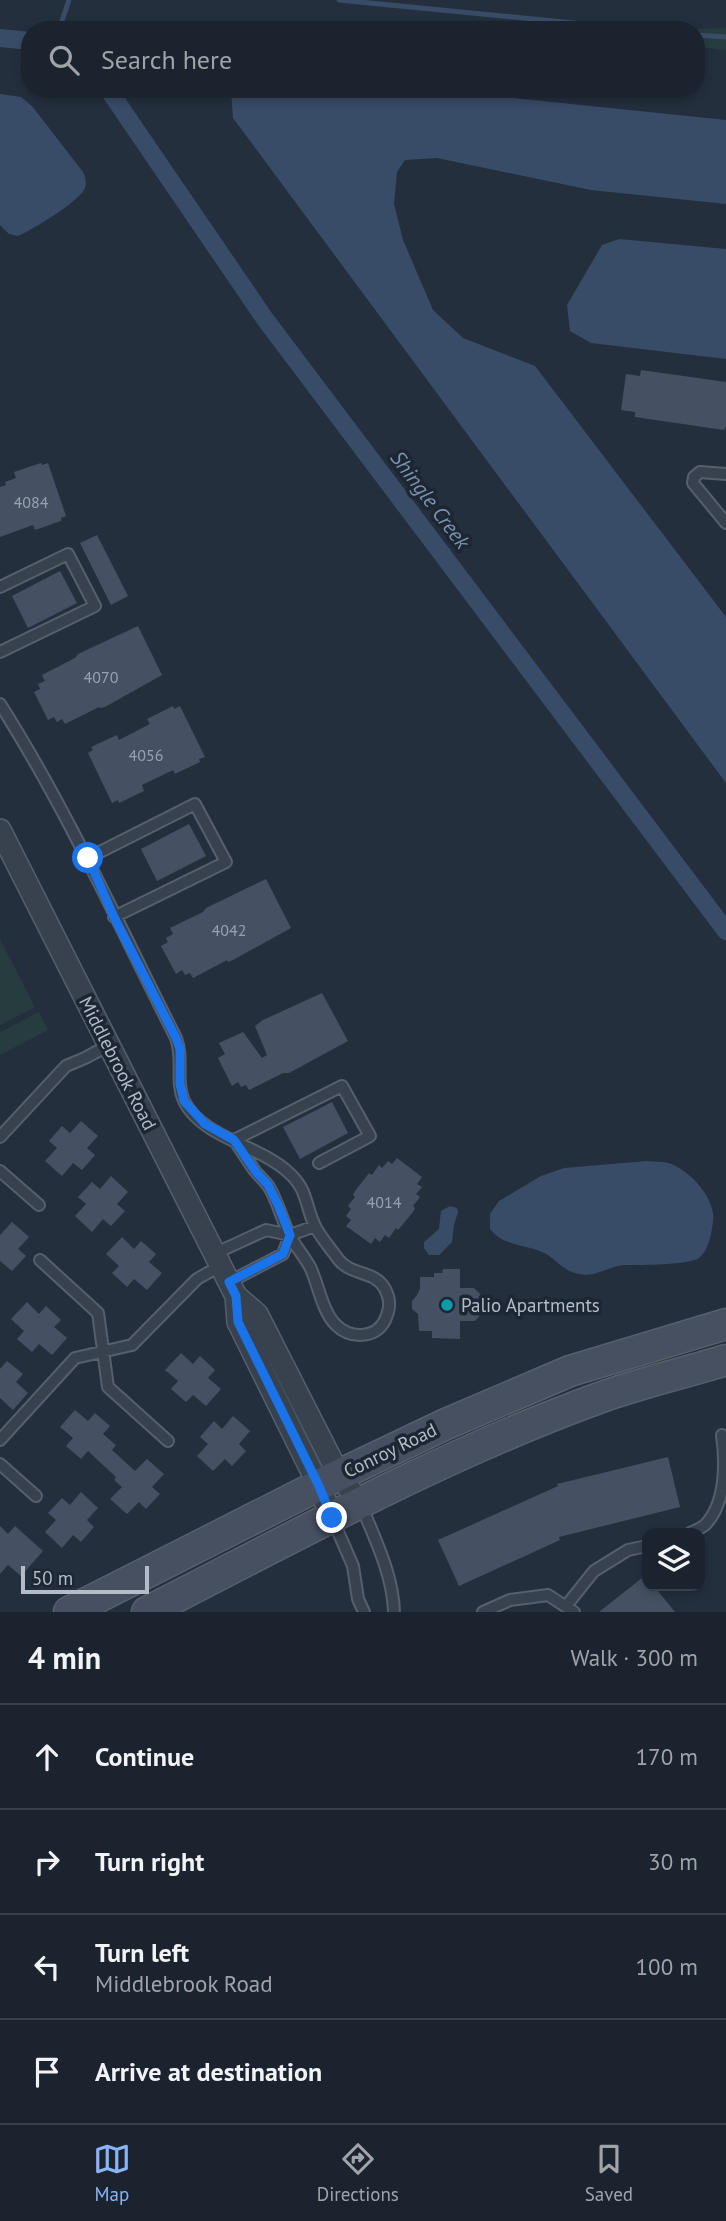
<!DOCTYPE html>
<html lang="en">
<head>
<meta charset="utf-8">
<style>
  body { margin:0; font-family:"PT Sans",sans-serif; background:#242b36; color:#f1f3f6 }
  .controls { position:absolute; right:21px; bottom:21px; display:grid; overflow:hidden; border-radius:14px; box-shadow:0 4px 10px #0003 }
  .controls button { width:63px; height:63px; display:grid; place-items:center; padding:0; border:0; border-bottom:2px solid #39404a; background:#1b232e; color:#f1f3f6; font:35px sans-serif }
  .scale { position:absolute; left:21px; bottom:18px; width:128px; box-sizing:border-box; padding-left:7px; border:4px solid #b4bcc9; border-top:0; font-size:19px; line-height:24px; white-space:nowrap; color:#b4bcc9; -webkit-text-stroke:5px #1d2633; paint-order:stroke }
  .stop { position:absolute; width:21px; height:21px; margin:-16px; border:5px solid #1a73e8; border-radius:50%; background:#fff }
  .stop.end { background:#1a73e8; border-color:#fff; box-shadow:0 2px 7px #0008 }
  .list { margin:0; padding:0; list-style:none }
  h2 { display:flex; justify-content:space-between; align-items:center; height:91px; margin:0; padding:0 28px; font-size:30px }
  h2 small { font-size:23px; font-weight:400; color:#a0a4aa }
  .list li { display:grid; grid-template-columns:46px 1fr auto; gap:21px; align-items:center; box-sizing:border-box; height:105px; padding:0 28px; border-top:2px solid #39404a }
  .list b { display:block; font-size:26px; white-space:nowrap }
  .list p { margin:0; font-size:23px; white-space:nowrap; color:#a0a4aa }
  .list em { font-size:23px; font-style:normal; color:#a0a4aa }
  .icon { flex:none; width:38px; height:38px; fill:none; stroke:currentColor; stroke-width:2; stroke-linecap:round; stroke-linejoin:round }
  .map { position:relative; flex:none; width:726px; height:1612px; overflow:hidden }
  .search { position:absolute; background:#1b232e; box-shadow:0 4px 10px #0003; left:21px; right:21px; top:21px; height:77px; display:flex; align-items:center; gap:18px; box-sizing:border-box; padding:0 24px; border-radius:28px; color:#a0a4aa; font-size:26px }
  .sheet { height:511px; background:#1b232e }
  nav { display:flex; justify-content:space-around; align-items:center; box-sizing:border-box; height:98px; border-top:2px solid #39404a; background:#1b232e; font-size:19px; color:#a0a4aa }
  nav a { display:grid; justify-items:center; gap:4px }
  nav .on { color:#8ab4f8 }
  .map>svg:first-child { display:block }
  .green { fill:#263c3f }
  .water { fill:#394c67 }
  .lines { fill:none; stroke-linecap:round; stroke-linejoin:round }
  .stream { stroke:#394c67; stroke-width:5 }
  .canal { stroke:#394c67; stroke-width:18 }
  .building { fill:#455162 }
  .lane-casing { stroke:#565f6c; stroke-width:14 }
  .street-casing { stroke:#565f6c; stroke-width:24 }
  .secondary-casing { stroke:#565f6c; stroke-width:33 }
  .lane { stroke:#38414e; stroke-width:10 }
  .street { stroke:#38414e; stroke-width:21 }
  .secondary { stroke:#465061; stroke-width:30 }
  .route { stroke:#1a73e8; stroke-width:9 }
  .culture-dot { fill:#0f9aa8; stroke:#1d2633; stroke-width:2.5 }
  .labels { text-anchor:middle; stroke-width:7; stroke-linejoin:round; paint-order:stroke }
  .number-label { font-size:16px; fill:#98a1af }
  .street-label { font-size:19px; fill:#b4bcc9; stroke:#1d2633 }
  .poi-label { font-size:19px; fill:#b4bcc9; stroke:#1d2633; text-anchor:start }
  .water-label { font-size:21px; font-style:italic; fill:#7c92b1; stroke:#1d2633 }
</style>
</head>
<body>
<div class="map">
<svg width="726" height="1612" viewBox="0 0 726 1612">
  <rect width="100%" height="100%" fill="#242f3e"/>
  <path class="green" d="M726 28V50L696 47V30H676Z
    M0 939 35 1007 0 1025Z
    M39 1012 48 1030 0 1055V1032Z"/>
  <path class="water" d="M231 89H427L726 120V204L591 190 437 158 405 160 397 172 394 204 403 240 433 310 463 338 535 366 726 617V783L233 118Z
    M0 94 21 97 32 106 83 172C85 177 87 183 85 188 81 200 31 231 18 236L9 234 0 225Z
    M619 239 726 249V359L591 343 570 331 567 305 602 245Z
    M647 1161C654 1162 661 1161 668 1163 688 1169 710 1193 713 1213 714 1220 712 1227 711 1234 709 1243 706 1252 699 1258 690 1265 639 1265 626 1265 609 1265 597 1278 579 1274 566 1272 558 1262 548 1255 529 1243 504 1248 490 1229V1214L499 1201 541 1176 564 1168Z
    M450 1206 457 1208 458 1212 454 1225 452 1242 439 1255H429L424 1248V1242L439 1229 441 1211Z"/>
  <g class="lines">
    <path class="stream" d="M339 0 646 30
      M59 30 69 0
      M696 35 726 37"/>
    <path class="canal" d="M0 38 30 41
      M108 89 265 319 726 931"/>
  </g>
  <path class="building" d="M641 370 726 382V426L724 430 635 417V412L621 410 626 374 640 376Z
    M41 463 42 465 48 463 66 516 61 518V521L35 530 33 525 0 537V487L6 485 5 482 16 478 14 472Z
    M97 535 128 596 111 605 80 543Z
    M60 571 77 603 28 628 12 596Z
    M138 626 162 675 105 707 100 708 99 707 65 724 62 719 57 722 54 717 48 720 34 692 40 689 38 684 45 681 42 675 75 658 78 654 95 646Z
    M173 706 174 709 180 706 205 757 199 759 200 762 175 774 173 770 142 785 144 791 119 803 118 800 112 803 88 753 93 750 91 747 117 735 119 740 150 724 147 719Z
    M189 824 206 856 157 881 141 849Z
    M266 879 291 928 233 960 228 962 227 960 193 978 190 973 185 975 182 970 176 974 161 946 168 942 166 938 173 934 170 928 203 912 206 908Z
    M322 993 348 1041 289 1073H283L249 1090 246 1085 241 1087 238 1082 232 1086 218 1058 225 1054 219 1043 243 1032 262 1058 267 1055 255 1026 263 1020Z
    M332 1102 348 1133 300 1159 283 1127Z
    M81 1121 98 1136 87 1148 95 1155 82 1170 73 1163 62 1176 45 1161 57 1148 49 1141 62 1126 70 1133Z
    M397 1158 422 1177 417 1184 422 1187 416 1194 420 1197 413 1206 415 1208 413 1212 398 1230 396 1228 389 1238 385 1235 380 1242 375 1238 371 1244 346 1226 351 1220 346 1216 351 1209 348 1206 355 1197 353 1195 355 1191 366 1177 369 1173 372 1175 379 1165 382 1168 388 1161 392 1164Z
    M111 1176 128 1192 117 1204 125 1211 111 1226 103 1219 92 1232 75 1216 86 1204 78 1197 92 1182 100 1189Z
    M12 1222 29 1237 18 1249 26 1256 12 1271 0 1261V1235Z
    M122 1237 134 1249 141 1241 156 1254 149 1262 162 1273 147 1290 134 1279 127 1287 112 1273 119 1266 106 1254Z
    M443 1269H460V1288H474L482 1296V1313L475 1321H460V1339L432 1338V1331H419L418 1314 412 1309V1301L417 1295 420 1289V1277H434V1273H442Z
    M27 1302 39 1314 46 1306 61 1320 54 1327 67 1338 52 1355 39 1344 32 1352 17 1339 24 1331 11 1319Z
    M181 1353 193 1364 200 1356 215 1370 208 1378 221 1389 206 1406 193 1395 186 1402 171 1389 178 1381 165 1370Z
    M7 1361 23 1374 16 1382 28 1393 13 1410 0 1398V1369Z
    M75 1410 88 1421 95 1413 110 1426 103 1434 116 1445 112 1450 135 1471 147 1459 164 1474 152 1487 160 1494 146 1509 139 1502 127 1514 110 1499 122 1487 114 1480 116 1477 88 1451 81 1459 66 1446 73 1438 60 1427Z
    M233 1416 250 1431 239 1444 246 1451 232 1466 225 1459 213 1471 197 1456 208 1444 200 1437 214 1421 222 1429Z
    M668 1457 680 1507 559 1537 560 1540 459 1586 438 1540 558 1486 557 1484Z
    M81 1492 98 1508 87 1520 94 1527 81 1542 73 1535 62 1548 45 1532 56 1520 48 1513 62 1498 70 1505Z
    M0 1526 8 1534 15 1526 43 1551 21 1576 8 1565 0 1574Z
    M647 1574V1586H654L675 1612H599Z"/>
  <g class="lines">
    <defs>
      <path id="lane" d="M726 474 700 472 694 477 693 483 726 523
        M0 587 68 554 95 606 0 652
        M0 704C68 811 119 926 176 1038 184 1059 175 1081 184 1101 202 1138 259 1145 288 1172 309 1190 305 1208 316 1228 322 1239 331 1249 338 1259 351 1276 375 1270 385 1289 391 1300 390 1309 385 1320 376 1339 350 1339 336 1325 322 1311 319 1286 310 1267 304 1256 296 1247 290 1236 282 1220 278 1202 269 1187 265 1181 259 1176 255 1171 248 1161 241 1150 234 1140
        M88 858 195 804 226 862 114 917
        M0 1137 66 1066 85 1058 109 1045
        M234 1140 342 1086 370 1136 319 1163
        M0 1171 39 1205
        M214 1254 266 1230 290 1235 315 1226
        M40 1260 98 1313 108 1387 168 1441
        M229 1282 283 1254 290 1235
        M0 1440 75 1358 132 1345 197 1279 220 1266
        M0 1464 36 1496
        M361 1505C375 1539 393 1575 394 1612
        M333 1520 353 1566 358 1599 364 1612
        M690 1533C695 1531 701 1528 705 1525 726 1503 726 1464 722 1435
        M566 1606 594 1571 628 1550 647 1546
        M483 1612 510 1600 548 1595 574 1612"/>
      <path id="street" d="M0 830 236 1296 238 1322 319 1486 332 1518
        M236 1296 257 1314 339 1475 360 1503"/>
      <path id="secondary" d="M69 1612 339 1475 446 1424 570 1371 726 1324
        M147 1612C294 1537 444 1454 599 1398 640 1383 684 1373 726 1360"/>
    </defs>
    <use href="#lane" class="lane-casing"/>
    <use href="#street" class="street-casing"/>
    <use href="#secondary" class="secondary-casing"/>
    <use href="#lane" class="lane"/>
    <use href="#street" class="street"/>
    <use href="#secondary" class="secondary"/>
  </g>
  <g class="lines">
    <path class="route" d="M88 858 114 917 176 1038 180 1049V1084L184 1101 205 1124 234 1140 256 1172 268 1185 278 1205 290 1235 283 1254 229 1282 236 1296 238 1322 319 1486 332 1518"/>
  </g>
  <circle class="culture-dot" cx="447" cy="1305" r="7"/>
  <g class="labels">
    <g class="number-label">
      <text x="31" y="508">4084</text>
      <text x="101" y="683">4070</text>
      <text x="146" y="761">4056</text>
      <text x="229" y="936">4042</text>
      <text x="384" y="1208">4014</text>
    </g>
    <g class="street-label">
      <text transform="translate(118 1063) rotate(63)" y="7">Middlebrook Road</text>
      <text transform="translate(390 1450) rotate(-26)" y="7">Conroy Road</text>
    </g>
    <g class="poi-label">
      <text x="461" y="1312">Palio Apartments</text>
    </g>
    <g class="water-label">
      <text transform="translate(430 500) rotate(53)" y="7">Shingle Creek</text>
    </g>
  </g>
</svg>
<div class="controls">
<button><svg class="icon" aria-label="layers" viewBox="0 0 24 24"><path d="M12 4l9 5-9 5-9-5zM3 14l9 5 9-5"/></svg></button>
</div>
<div class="scale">50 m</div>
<div class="stop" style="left:88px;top:858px"></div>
<div class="stop end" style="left:332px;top:1518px"></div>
<div class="search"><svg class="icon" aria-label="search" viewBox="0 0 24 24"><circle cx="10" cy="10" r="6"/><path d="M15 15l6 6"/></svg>Search here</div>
</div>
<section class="sheet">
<h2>4 min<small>Walk · 300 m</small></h2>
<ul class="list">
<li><svg class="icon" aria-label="ahead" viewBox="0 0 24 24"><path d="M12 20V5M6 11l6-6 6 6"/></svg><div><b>Continue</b></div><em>170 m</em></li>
<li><svg class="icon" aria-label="right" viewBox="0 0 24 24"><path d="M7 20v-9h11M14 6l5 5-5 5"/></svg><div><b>Turn right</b></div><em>30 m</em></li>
<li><svg class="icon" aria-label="left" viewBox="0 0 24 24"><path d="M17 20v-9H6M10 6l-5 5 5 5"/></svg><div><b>Turn left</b><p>Middlebrook Road</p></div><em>100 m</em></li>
<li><svg class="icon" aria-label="arrive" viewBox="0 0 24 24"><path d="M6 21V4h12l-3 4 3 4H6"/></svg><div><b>Arrive at destination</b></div></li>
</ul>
</section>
<nav>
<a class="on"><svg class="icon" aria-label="map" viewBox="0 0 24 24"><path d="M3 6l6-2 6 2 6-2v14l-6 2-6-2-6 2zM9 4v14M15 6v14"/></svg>Map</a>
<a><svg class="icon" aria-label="directions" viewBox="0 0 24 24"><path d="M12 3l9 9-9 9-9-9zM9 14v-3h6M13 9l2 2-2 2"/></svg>Directions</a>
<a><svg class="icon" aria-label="saved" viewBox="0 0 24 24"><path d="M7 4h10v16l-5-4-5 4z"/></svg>Saved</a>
</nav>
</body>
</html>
